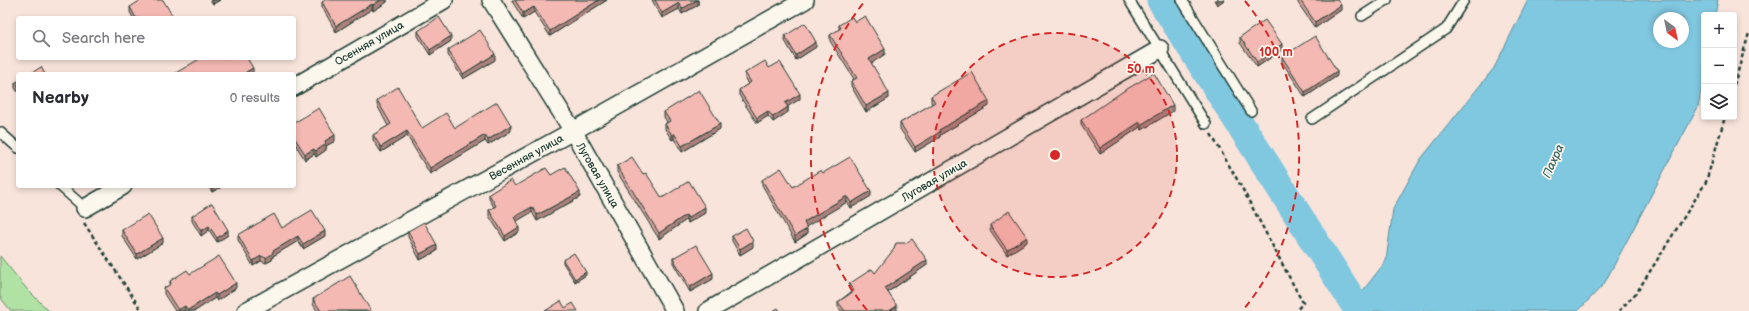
<!DOCTYPE html>
<html lang="en">
<head>
<meta charset="utf-8">
<style>
  body { margin:0; font-family:"Balsamiq Sans",sans-serif; background:#f7f7f7; color:#2b2b33 }
  .controls { position:absolute; right:12px; top:12px; display:grid; overflow:hidden; border-radius:4px; box-shadow:0 2px 6px #0003 }
  .controls button { width:36px; height:36px; display:grid; place-items:center; padding:0; border:0; border-bottom:1px solid #e1e1e2; background:#fff; color:#2b2b33; font:20px sans-serif }
  .compass { position:absolute; left:1653px; top:12px; width:36px; height:36px; border-radius:50%; background:#fff; box-shadow:0 2px 6px #0003; rotate:147deg }
  .list { margin:0; padding:0; list-style:none }
  h2 { display:flex; justify-content:space-between; align-items:center; height:52px; margin:0; padding:0 16px; font-size:17px }
  h2 small { font-size:13px; font-weight:400; color:#7c7c81 }
  .icon { flex:none; width:22px; height:22px; fill:none; stroke:currentColor; stroke-width:2; stroke-linecap:round; stroke-linejoin:round }
  .map { position:relative; flex:none; width:1749px; height:311px; overflow:hidden }
  .search { position:absolute; background:#fff; box-shadow:0 2px 6px #0003; left:16px; top:16px; width:280px; height:44px; display:flex; align-items:center; gap:10px; box-sizing:border-box; padding:0 14px; border-radius:4px; color:#7c7c81; font-size:15px }
  .panel { position:absolute; background:#fff; box-shadow:0 2px 6px #0003; left:16px; top:72px; width:280px; height:116px; border-radius:4px }
  .map>svg:first-child { display:block }
  .green { fill:#b0e2a4; stroke:#68906c }
  .water { fill:#80c7e0; stroke:#59909b; fill-rule:evenodd }
  .lines { fill:none; stroke-linecap:round; stroke-linejoin:round }
  .river { stroke:#80c7e0; stroke-width:29 }
  .service-casing { stroke:#1f3d34; stroke-width:12 }
  .minor-casing { stroke:#1f3d34; stroke-width:20 }
  .path { stroke:#1f3d34; stroke-width:2.5; stroke-dasharray:4 3; stroke-linecap:butt }
  .service { stroke:#fbf7ec; stroke-width:9 }
  .minor { stroke:#fbf7ec; stroke-width:17 }
  .wall { fill:#d39f9a; stroke:#1f3d34 }
  .shaded-wall { fill:#ac827d; stroke:#1f3d34 }
  .building { fill:#f5b9b3; stroke:#1f3d34 }
  .ring { fill:none; stroke:#d62828; stroke-width:2; stroke-dasharray:7 5 }
  .labels { text-anchor:middle; stroke-width:3.5; stroke-linejoin:round; paint-order:stroke }
  .street-label { font-size:11px; fill:#1f3d34; stroke:#fbf7ec }
  .water-label { font-size:12px; font-style:italic; fill:#37605f; stroke:#fbf7ec }
  .centre { fill:#d62828; stroke:#fbf7ec; stroke-width:2 }
  .ring-label { font-size:12px; text-anchor:middle; font-weight:bold; fill:#d62828; stroke:#fbf7ec; stroke-width:3.5; stroke-linejoin:round; paint-order:stroke }
</style>
</head>
<body>
<div class="map">
<svg width="1749" height="311" viewBox="0 0 1749 311">
  <rect width="100%" height="100%" fill="#f9e4db"/>
  <filter id="ink" filterUnits="userSpaceOnUse"><feTurbulence type="fractalNoise" baseFrequency=".025" numOctaves="2"/><feDisplacementMap in="SourceGraphic" scale="8" xChannelSelector="R" yChannelSelector="G"/><feConvolveMatrix kernelMatrix="1 2 1 2 8 2 1 2 1" color-interpolation-filters="sRGB"/></filter>
  <g filter="url(#ink)">
    <path class="green" d="M0 256 26 288 49 311H11L0 297Z"/>
    <path class="water" d="M1528 0H1718L1715 15H1704V74L1698 107 1604 284 1578 311H1347L1386 261 1393 209 1420 160 1494 68ZM1659 18H1683V42H1659Z"/>
    <g class="lines">
      <path class="river" d="M1161 0 1359 311"/>
      <defs>
        <path id="service" d="M1129 0 1206 124
          M1182 0 1251 111
          M1362 16 1387 0
          M1312 119 1446 29 1464 0
          M0 132 18 148
          M60 186 85 208"/>
        <path id="minor" d="M491 0 573 131 675 311
          M294 87 444 0
          M85 208 123 186
          M246 311 573 131 805 0
          M708 311 1160 49"/>
      </defs>
      <use href="#service" class="service-casing"/>
      <use href="#minor" class="minor-casing"/>
      <path class="path" d="M1734 85 1749 33
        M1211 134 1242 188 1303 303 1296 311
        M84 223 142 311
        M1619 311 1637 292 1706 182 1725 117"/>
      <use href="#service" class="service"/>
      <use href="#minor" class="minor"/>
    </g>
    <path class="wall" d="M210 0H220L213 4Z
      M387 0V2L373 11 372 9 336 32 322 7V2Z
      M512 0H607L550 36 534 12 523 19 512 1Z
      M652 0H698V5L682 14 679 9 662 18Z
      M1214 0H1224L1217 5Z
      M1298 0H1337L1341 10 1315 28 1298 3Z
      M130 7 174 18H133L130 12Z
      M855 22 885 54 871 63 889 98 866 112 851 86V81L854 79 830 41V35L839 30V25Z
      M418 31 451 41 430 55 418 36Z
      M785 36 816 47 796 60 785 41Z
      M1240 37 1282 50 1257 67 1240 43Z
      M448 50 495 60 463 79 448 55Z
      M1282 57 1337 76 1305 97 1282 62Z
      M745 73 800 99 788 106V112L773 122 768 116 757 123 739 95V90L748 84 745 79Z
      M18 81V92L15 88V83Z
      M931 96 989 106 940 135V137L915 152 900 129V123L932 104 931 102Z
      M377 100 422 128H455L511 131 488 145 485 141 430 174 407 136 381 152 373 140V135L388 126 377 105Z
      M1173 111 1142 130 1140 127 1100 154 1081 125V120Z
      M664 112 720 129 682 152 674 139 672 140 665 129V124L667 122 664 117Z
      M294 123 335 141 326 146V150L316 157 314 154 305 160 294 142Z
      M617 166 643 174 662 198 705 213 688 223 686 220 659 239 617 172Z
      M823 173 871 196 851 208 847 202 806 226 807 234 795 242 762 185V180L793 187Z
      M551 175 580 197 537 221 532 212 516 221 519 232 505 241 489 216V210L494 207 489 199V194Z
      M208 186H223L212 192Z
      M192 216 228 235 217 242 209 230 201 236 192 221Z
      M990 225 1027 242 1007 255 990 230Z
      M282 228 325 236 303 249 298 241 273 256 272 260 266 263 261 261 253 266 238 240V235Z
      M122 230 163 243 137 259 122 236Z
      M408 231 437 251 420 260 408 237Z
      M732 236 753 247 740 255 732 241Z
      M673 258 713 279 690 292 673 263Z
      M563 260 586 275 575 282 563 263Z
      M927 265 888 292 897 311H841L838 307V302L851 292 849 289V284L875 273Z
      M190 274 236 288 217 301 215 298 195 311H175L164 294V288L170 285V281Z
      M313 299 371 311H317L313 304Z"/>
    <path class="shaded-wall" d="M213 0H220L213 4Z
      M381 0H387V2L373 11V5Z
      M599 0H607L550 36V31Z
      M697 0H698V5L682 14V9Z
      M1217 0H1224L1217 5Z
      M679 3V9L662 18V13Z
      M372 4V9L336 32V26Z
      M1341 5V10L1315 28V22Z
      M534 7V12L523 19V13Z
      M451 36V41L430 55V50Z
      M816 42V47L796 60V55Z
      M1282 44V50L1257 67V62Z
      M885 49V54L869 65V59Z
      M495 54V60L463 79V74Z
      M253 68V74H246V72Z
      M1337 71V76L1305 97V92Z
      M889 93V98L866 112V106Z
      M800 94V99L785 108V103Z
      M989 101V106L940 135V137L915 152V147L939 130Z
      M1173 105V111L1142 130V124Z
      M788 107V112L773 122V117Z
      M768 111V116L757 123V118Z
      M1140 122V127L1100 154V148Z
      M720 124V129L682 152V146Z
      M511 125V131L488 145V140Z
      M407 131V136L381 152V147Z
      M674 133V139L672 140V135Z
      M335 135V141L326 146V150L316 157V151L325 141Z
      M485 135V141L430 174V168Z
      M314 149V154L305 160V154Z
      M214 186H223L212 192V187Z
      M871 191V196L851 208V203Z
      M580 192V197L537 221V215Z
      M847 196V202L804 228V222Z
      M532 207V212L514 223V217Z
      M705 207V213L688 223V218Z
      M686 215V220L659 239V233Z
      M209 226V230L201 236V231Z
      M519 227V232L505 241V236Z
      M807 229V234L795 242V236Z
      M228 230V235L217 242V238Z
      M325 231V236L303 249V244Z
      M298 236V241L273 256 272 260 266 263V258L273 251Z
      M1027 237V242L1007 255V250Z
      M163 238V243L137 259V254Z
      M753 241V247L740 255V249Z
      M437 245V251L420 260V254Z
      M261 256V261L253 266V261Z
      M927 260V265L885 294V288Z
      M586 272V275L575 282V279Z
      M713 273V279L690 292V287Z
      M236 283V288L217 301V295Z
      M215 293V298L195 311H188V310Z
      M185 306V311H178V310Z
      M897 306V311H889Z"/>
    <path class="building" d="M141 0H163L174 18H136L130 7Z
      M325 0H381L373 5 372 4 336 26 322 2Z
      M515 0H599L550 31 534 7 523 13Z
      M655 0H697L682 9 679 3 662 13Z
      M1300 0H1337L1341 5 1315 22Z
      M865 16 885 49 869 59 889 93 866 106 851 81 857 78 830 35 841 28 839 25 852 17 855 22Z
      M439 17 451 36 430 50 418 31Z
      M1265 20 1282 44 1257 62 1240 37Z
      M805 23 816 42 796 55 785 36Z
      M480 30 495 54 463 74 448 50Z
      M1315 36 1337 71 1305 92 1282 57Z
      M201 58H247L253 68 246 72 247 74H174Z
      M765 61 769 68 780 62 800 94 785 103 788 107 773 117 768 111 757 118 739 90 751 82 745 73Z
      M41 67 45 74H30Z
      M972 72 989 101 939 130 940 132 915 147 900 123 935 102 931 96Z
      M1154 73 1173 105 1142 124 1140 122 1100 148 1081 120 1122 92Z
      M18 81V87L15 83Z
      M398 87 422 128 446 113 455 128 497 102 511 125 488 140 485 135 430 168 407 131 381 147 373 135 391 124 377 100Z
      M699 90 720 124 682 146 674 133 672 135 665 124 670 121 664 112Z
      M319 108 335 135 325 141 326 144 316 151 314 149 305 154 294 137V123Z
      M632 157 643 174 646 173 662 198 689 181 705 207 688 218 686 215 659 233 617 166Z
      M850 157 871 191 851 203 847 196 804 222 807 229 795 236 762 180 781 168 793 187 821 170 823 173Z
      M565 167 580 192 537 215 532 207 514 217 519 227 505 236 489 210 496 206 489 194 511 180 515 186 546 168 551 175Z
      M212 203 228 230 217 238 209 226 201 231 192 216Z
      M312 210 325 231 303 244 298 236 273 251 272 254 266 258 261 256 253 261 238 235 274 214 282 228Z
      M1009 211 1027 237 1007 250 990 225Z
      M148 214 163 238 137 254 122 230Z
      M424 222 437 245 420 254 408 231Z
      M746 228 753 241 740 249 732 236Z
      M912 239 927 260 885 288 897 306 889 311H845L838 302 854 291 849 284 872 269 875 273 894 249 896 243H906Z
      M696 245 713 273 690 287 673 258Z
      M574 253 586 272 575 279 563 260Z
      M219 256 236 283 217 295 215 293 188 310 185 306 178 310 164 288 171 284 170 281 187 270 190 274Z
      M350 276 371 311H321L313 299Z
      M561 301 565 308 573 303 578 311H545Z
      M778 308 780 311H773Z"/>
  </g>
  <circle cx="1055" cy="155" r="122" fill="#d62828" fill-opacity=".12"/>
  <g class="ring">
    <circle cx="1055" cy="155" r="122"/>
    <path d="M867 310A244 244 0 0 1 865 1M1245 1A244 244 0 0 1 1243 310"/>
  </g>
  <g class="labels">
    <g class="street-label">
      <text transform="translate(369 43) rotate(-30)" y="4">Осенняя улица</text>
      <text transform="translate(526 157) rotate(-29)" y="4">Весенняя улица</text>
      <text transform="translate(598 175) rotate(60)" y="4">Луговая улица</text>
      <text transform="translate(934 180) rotate(-30)" y="4">Луговая улица</text>
    </g>
    <g class="water-label">
      <text transform="translate(1553 161) rotate(-66)" y="4">Пахра</text>
    </g>
  </g>
  <circle cx="1055" cy="155" r="6" class="centre"/>
  <g class="ring-label">
    <text x="1276" y="56">100 m</text>
    <text x="1141" y="73">50 m</text>
  </g>
</svg>
<div class="controls">
<button>+</button>
<button>−</button>
<button><svg class="icon" aria-label="layers" viewBox="0 0 24 24"><path d="M12 4l9 5-9 5-9-5zM3 14l9 5 9-5"/></svg></button>
</div>
<svg class="compass" viewBox="-18 -18 36 36"><path d="M0-13l5 13h-10z" fill="#e53935"/><path d="M0 13l5-13h-10z" fill="#7c7c81"/></svg>
<div class="search"><svg class="icon" aria-label="search" viewBox="0 0 24 24"><circle cx="10" cy="10" r="6"/><path d="M15 15l6 6"/></svg>Search here</div>
<section class="panel">
<h2>Nearby<small>0 results</small></h2>
<ul class="list">
</ul>
</section>
</div>
</body>
</html>
